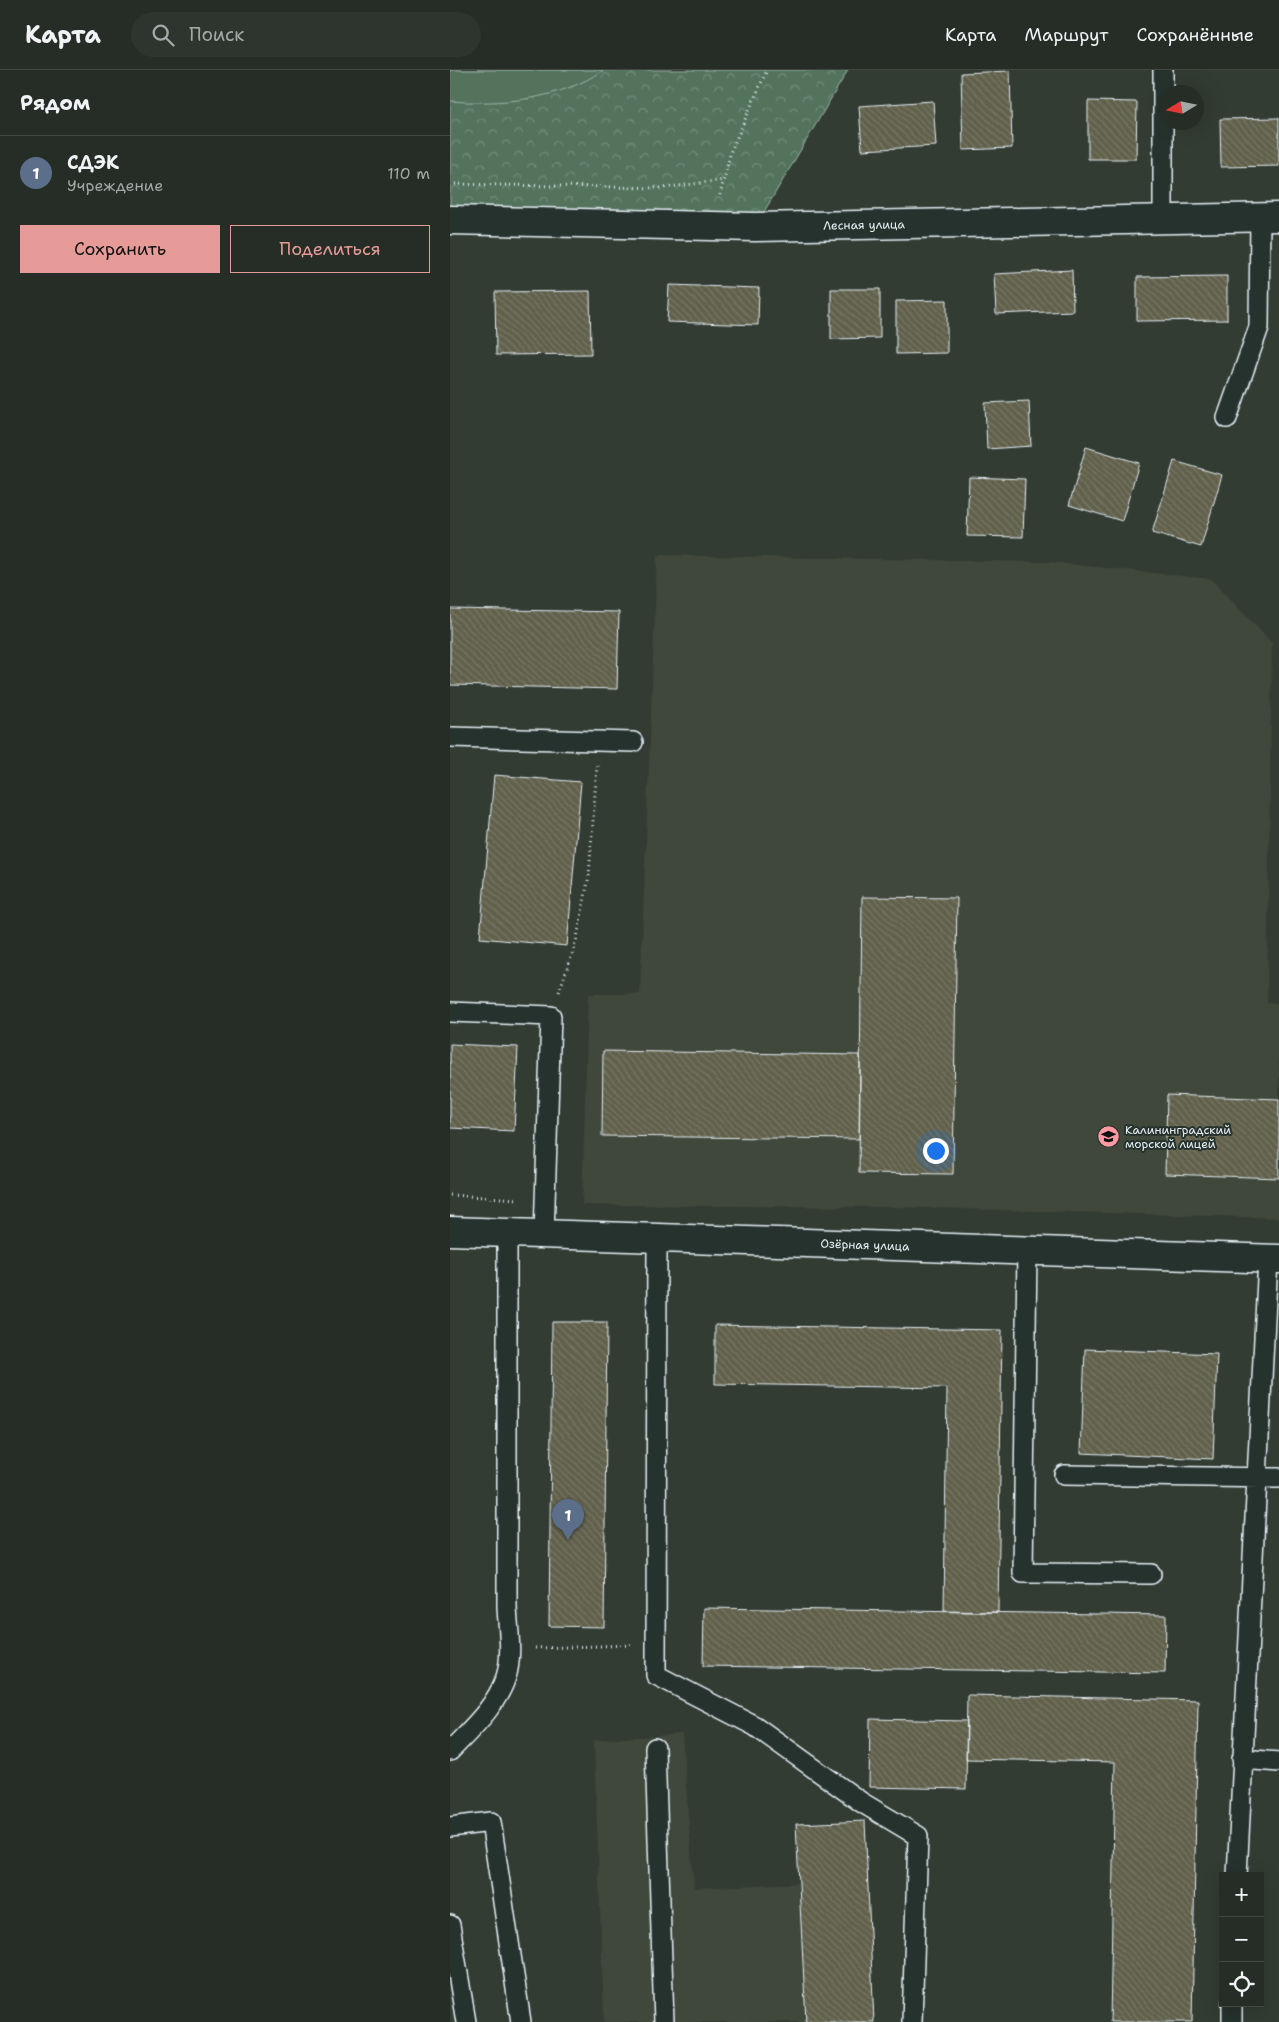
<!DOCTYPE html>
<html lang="ru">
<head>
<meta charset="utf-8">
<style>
  body { margin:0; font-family:"Shantell Sans",sans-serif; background:#2e352e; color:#f1f3f6 }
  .controls { position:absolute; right:15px; bottom:15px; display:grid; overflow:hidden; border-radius:0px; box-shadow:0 5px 20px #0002 }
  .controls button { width:45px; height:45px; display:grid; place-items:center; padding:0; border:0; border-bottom:1px solid #424943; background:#262d26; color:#f1f3f6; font:25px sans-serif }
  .compass { position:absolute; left:709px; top:15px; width:45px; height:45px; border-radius:50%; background:#262d26; box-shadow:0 5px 20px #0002; rotate:260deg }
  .you { position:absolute; left:485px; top:1080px; width:18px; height:18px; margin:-12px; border:4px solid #fff; border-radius:50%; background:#1a73e8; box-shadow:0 0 0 8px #1a73e833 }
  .badge { display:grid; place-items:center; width:32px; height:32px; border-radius:50%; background:#e69b98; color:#fff; font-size:16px; font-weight:700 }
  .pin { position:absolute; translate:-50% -41px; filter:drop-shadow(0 1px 2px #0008) }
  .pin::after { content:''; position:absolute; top:26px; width:18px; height:15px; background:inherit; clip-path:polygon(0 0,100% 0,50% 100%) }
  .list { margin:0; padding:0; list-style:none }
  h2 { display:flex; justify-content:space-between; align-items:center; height:65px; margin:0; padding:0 20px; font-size:21px }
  h2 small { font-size:16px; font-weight:400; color:#a4a8a7 }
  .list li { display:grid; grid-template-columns:32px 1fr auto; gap:15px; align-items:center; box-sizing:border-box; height:75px; padding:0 20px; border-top:1px solid #424943 }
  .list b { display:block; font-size:19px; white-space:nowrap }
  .list p { margin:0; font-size:16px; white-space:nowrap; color:#a4a8a7 }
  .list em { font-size:16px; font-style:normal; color:#a4a8a7 }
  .actions { display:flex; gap:10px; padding:15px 20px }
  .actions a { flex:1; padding:11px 0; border:1px solid #e69b98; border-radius:0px; text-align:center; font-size:18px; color:#e69b98 }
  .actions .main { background:#e69b98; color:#111 }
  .icon { flex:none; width:28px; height:28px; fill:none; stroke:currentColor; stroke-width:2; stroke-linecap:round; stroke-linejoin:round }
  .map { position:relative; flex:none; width:829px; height:1952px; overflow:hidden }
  header { display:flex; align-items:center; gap:30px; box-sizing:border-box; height:70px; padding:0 25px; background:#262d26; border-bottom:1px solid #424943 }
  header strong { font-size:24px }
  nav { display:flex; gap:28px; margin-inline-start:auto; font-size:18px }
  .search { width:350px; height:45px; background:#2e352e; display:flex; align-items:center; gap:12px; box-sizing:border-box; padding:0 18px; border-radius:28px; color:#a4a8a7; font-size:19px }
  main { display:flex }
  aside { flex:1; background:#262d26 }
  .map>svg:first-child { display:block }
  .built { fill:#40473a; fill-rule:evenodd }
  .forest { fill:url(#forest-crowns); stroke:#9db2aa }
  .pitch { fill:#52735d; stroke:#9db2aa }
  .building { fill:url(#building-back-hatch); stroke:#e8f1f8 }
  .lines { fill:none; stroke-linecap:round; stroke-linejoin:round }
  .lane-casing { stroke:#e8f1f8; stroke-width:22 }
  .secondary-casing { stroke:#e8f1f8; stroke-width:31 }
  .path { stroke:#e8f1f8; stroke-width:3; stroke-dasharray:1 4; stroke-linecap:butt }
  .lane { stroke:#26332d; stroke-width:19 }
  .secondary { stroke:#26332d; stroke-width:28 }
  .labels { text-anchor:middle; stroke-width:4; stroke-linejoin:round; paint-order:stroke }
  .street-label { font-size:12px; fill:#e8f1f8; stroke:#26332d }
  .poi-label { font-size:12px; fill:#e8f1f8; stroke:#26332d; text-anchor:start }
</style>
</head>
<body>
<header>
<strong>Карта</strong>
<div class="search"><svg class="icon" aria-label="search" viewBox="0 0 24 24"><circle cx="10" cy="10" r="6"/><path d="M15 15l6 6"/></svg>Поиск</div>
<nav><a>Карта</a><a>Маршрут</a><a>Сохранённые</a></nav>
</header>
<main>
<aside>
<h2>Рядом<small></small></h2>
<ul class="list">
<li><span class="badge" style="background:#5c6f8a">1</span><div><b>СДЭК</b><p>Учреждение</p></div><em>110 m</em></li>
</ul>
<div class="actions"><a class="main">Сохранить</a><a>Поделиться</a></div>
</aside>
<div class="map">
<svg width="829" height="1952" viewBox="0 0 829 1952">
  <defs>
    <pattern id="forest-crowns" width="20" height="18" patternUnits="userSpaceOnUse" patternTransform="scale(1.25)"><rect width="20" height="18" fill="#52735d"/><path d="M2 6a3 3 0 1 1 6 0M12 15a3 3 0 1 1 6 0" fill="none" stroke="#738e7d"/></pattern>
    <pattern id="building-back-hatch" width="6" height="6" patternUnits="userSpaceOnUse" patternTransform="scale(1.25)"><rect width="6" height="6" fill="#60604b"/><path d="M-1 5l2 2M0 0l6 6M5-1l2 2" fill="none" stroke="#776"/></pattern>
  </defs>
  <rect width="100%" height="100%" fill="#323c33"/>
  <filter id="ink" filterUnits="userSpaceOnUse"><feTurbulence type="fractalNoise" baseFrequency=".02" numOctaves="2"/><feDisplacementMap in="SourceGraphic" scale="10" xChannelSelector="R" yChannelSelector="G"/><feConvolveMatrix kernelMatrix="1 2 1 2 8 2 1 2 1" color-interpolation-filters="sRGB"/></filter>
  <g filter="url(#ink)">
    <path class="built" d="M207 485 600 492 761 509 822 573 817 933 829 934V1029L717 1025 715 1104 829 1108V1148L441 1137 132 1135 138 924H190ZM412 827 507 828 503 1104 409 1103V1069L152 1066 153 981 410 985Z
      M232 1664 244 1818 349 1813 356 1952H154L144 1670Z"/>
    <path class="forest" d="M0 0H398L305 157 0 150Z"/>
    <path class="pitch" d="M0 0H154C108 30 53 35 0 31Z"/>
    <path class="building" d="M560 1 562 78 513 80 511 3Z
      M483 31 486 76 412 80 409 36Z
      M638 31 687 32 686 89H638Z
      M829 48V96L771 97 770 49Z
      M622 200 623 241 546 244 544 204Z
      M777 206V250L687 251V207Z
      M219 215 309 218 308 255 217 252Z
      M381 219H430V268L381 269Z
      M140 221 141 284 46 285 45 222Z
      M497 230V283L446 284V231Z
      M579 331 581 376 537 379 535 333Z
      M636 377 689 393 672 451 619 435Z
      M724 391 772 405 751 477 702 463Z
      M519 407 575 409 573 467 517 466Z
      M0 539 169 542 167 619 0 615Z
      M44 705 131 712 117 876 30 868Z
      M412 827 507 828 503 1104 409 1103Z
      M0 974 68 977 64 1061 0 1058Z
      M153 981 410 985 409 1069 152 1066Z
      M717 1025 829 1029V1108L715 1104Z
      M102 1252H157L154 1557 99 1556Z
      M265 1255 552 1260 548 1542 494 1541 497 1318 265 1314Z
      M635 1279 767 1284 763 1389 631 1383Z
      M254 1538 716 1545 715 1603 253 1596Z
      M517 1625 748 1630 742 1952H660L665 1692 516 1689Z
      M420 1649 517 1651 516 1719 419 1717Z
      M415 1751 424 1952H356L346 1754Z"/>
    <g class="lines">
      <defs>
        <path id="lane" d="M713 0V150
          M777 348 809 257 810 147
          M0 667 183 672
          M0 942 101 946 94 1164
          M207 1168 206 1605 305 1656 411 1732 468 1766 462 1952
          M577 1180 573 1503 701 1504
          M614 1405 829 1408
          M205 1678 214 1952
          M0 1681C21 1659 46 1637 56 1607 63 1585 58 1559 57 1537V1163
          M792 1689 829 1692
          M0 1757 41 1752 71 1952
          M787 1806 818 1189
          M0 1855 16 1952
          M782 1952V1933"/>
        <path id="secondary" d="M0 150 305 157 829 147
          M0 1161 829 1189"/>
      </defs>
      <use href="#lane" class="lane-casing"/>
      <use href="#secondary" class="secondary-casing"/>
      <path class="path" d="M0 114 212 118 274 110
        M270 125 281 81 317 0
        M109 922 126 873 139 806 147 695
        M0 1125 69 1129
        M85 1578 181 1575"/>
      <use href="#lane" class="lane"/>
      <use href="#secondary" class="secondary"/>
    </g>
  </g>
  <defs>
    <symbol id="university-disc" viewBox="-11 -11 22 22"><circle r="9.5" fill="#ff9aa2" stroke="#26332d"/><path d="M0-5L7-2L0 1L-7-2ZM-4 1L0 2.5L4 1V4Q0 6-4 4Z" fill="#111"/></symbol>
  </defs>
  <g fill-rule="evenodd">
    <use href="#university-disc" x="646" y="1054" width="25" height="25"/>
  </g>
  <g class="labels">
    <g class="street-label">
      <text transform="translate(414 155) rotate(-1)" y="4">Лесная улица</text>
      <text transform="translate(415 1175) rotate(2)" y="4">Озёрная улица</text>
    </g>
    <g class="poi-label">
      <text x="675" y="1064">Калининградский<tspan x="675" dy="14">морской лицей</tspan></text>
    </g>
  </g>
</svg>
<div class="controls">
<button>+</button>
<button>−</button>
<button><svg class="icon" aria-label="locate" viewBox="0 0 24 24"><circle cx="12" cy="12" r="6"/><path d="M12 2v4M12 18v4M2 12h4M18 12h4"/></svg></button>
</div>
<svg class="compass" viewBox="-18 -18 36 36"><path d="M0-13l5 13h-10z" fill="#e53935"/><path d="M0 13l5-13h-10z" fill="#a4a8a7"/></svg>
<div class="you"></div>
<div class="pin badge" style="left:118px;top:1470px;background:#5c6f8a">1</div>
</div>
</main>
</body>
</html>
